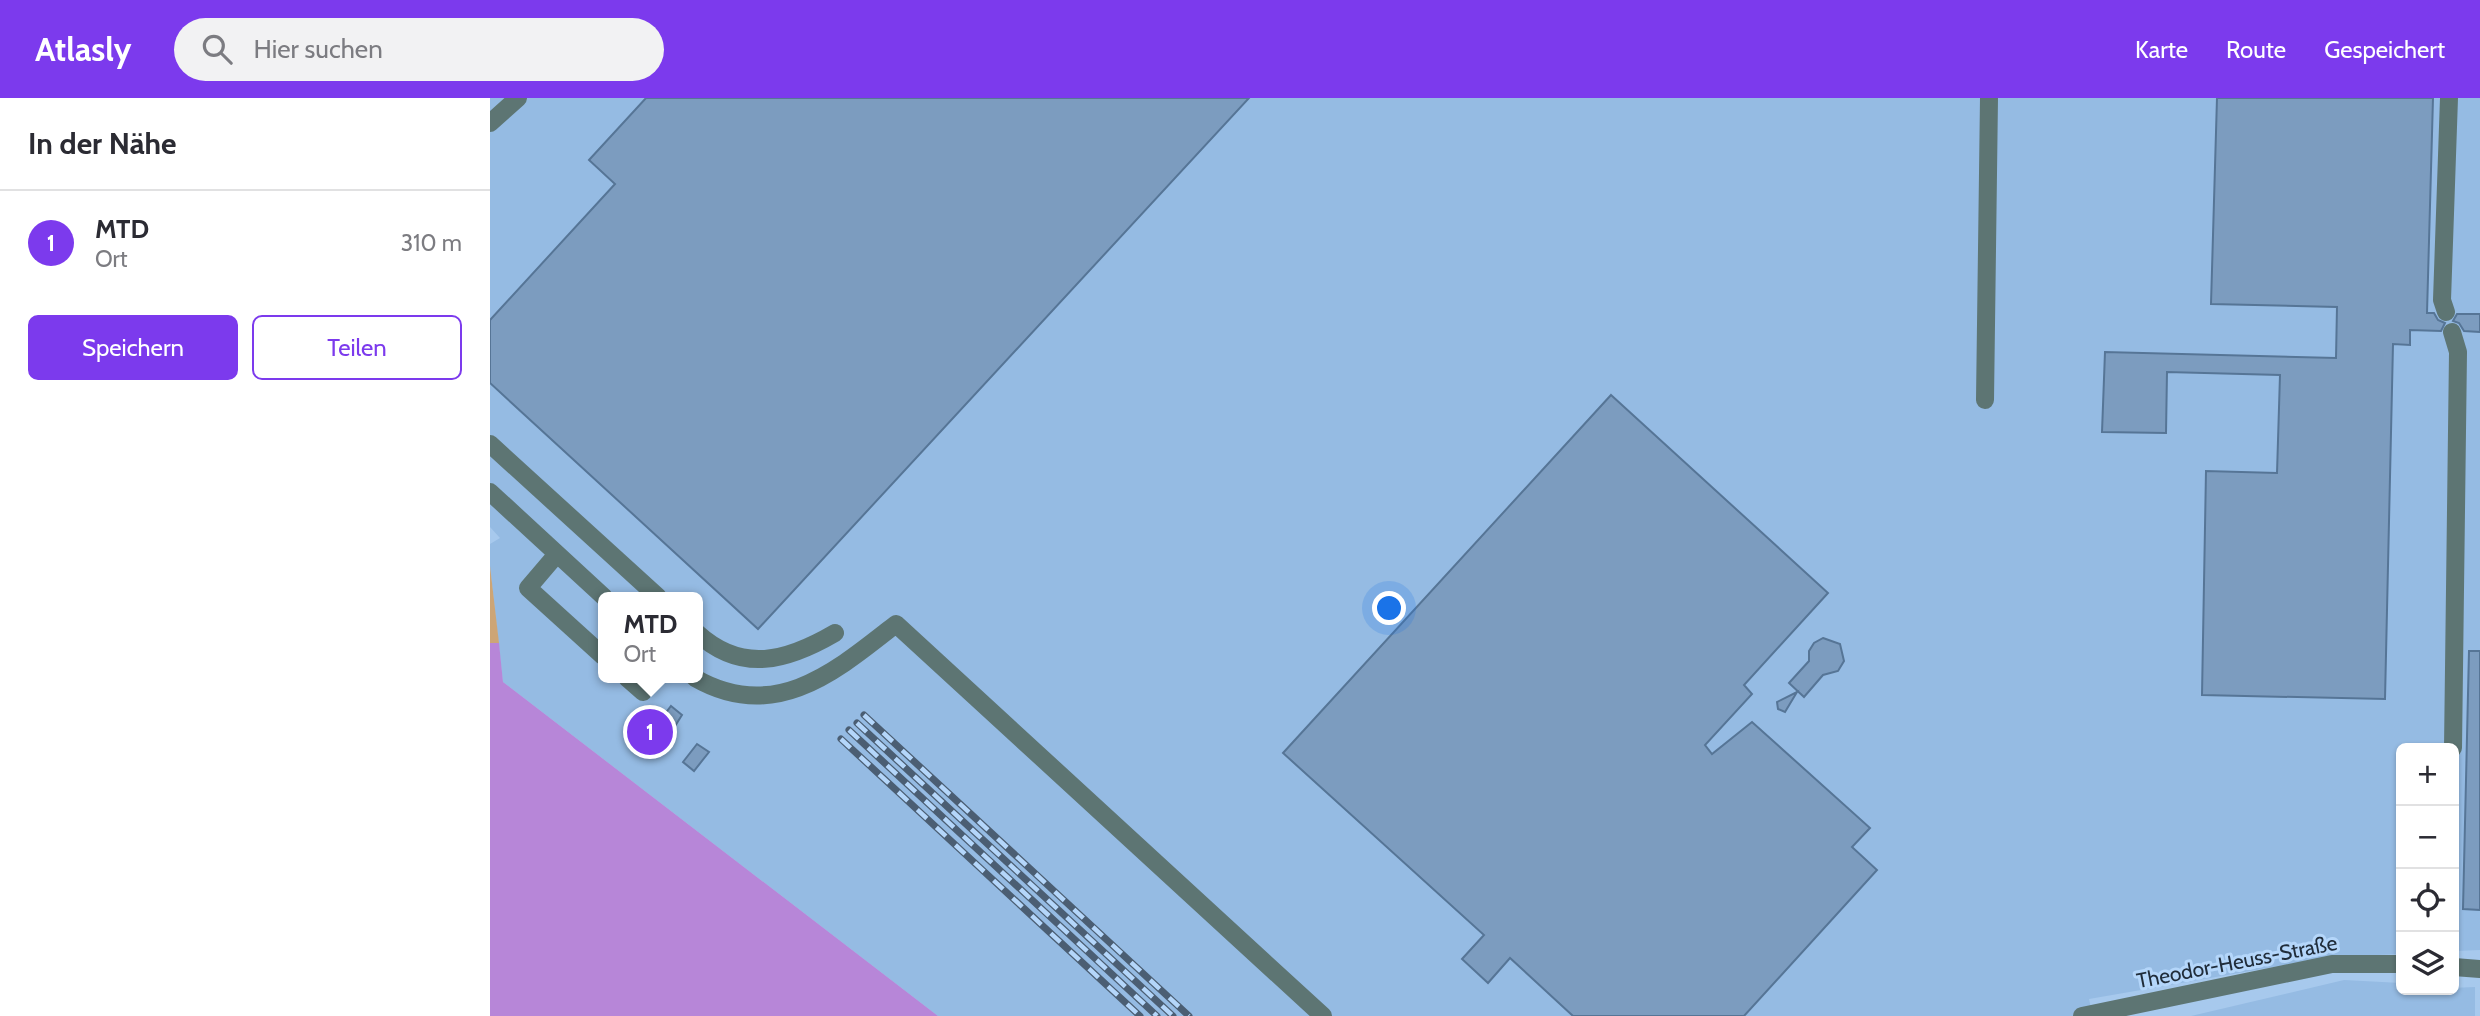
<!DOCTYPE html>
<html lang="de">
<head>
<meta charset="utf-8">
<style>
  body { margin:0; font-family:Cabin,sans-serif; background:#f2f2f3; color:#2b2b33 }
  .controls { position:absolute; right:21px; bottom:21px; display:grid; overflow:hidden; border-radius:10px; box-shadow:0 2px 5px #0004 }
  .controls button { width:63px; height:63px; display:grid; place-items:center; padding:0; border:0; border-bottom:2px solid #e1e1e2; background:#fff; color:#2b2b33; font:35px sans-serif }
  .you { position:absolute; left:900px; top:511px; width:24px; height:24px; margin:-18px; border:5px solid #fff; border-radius:50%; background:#1a73e8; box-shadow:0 0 0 10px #1a73e833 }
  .badge { display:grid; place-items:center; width:46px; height:46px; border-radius:50%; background:#7c3aed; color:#fff; font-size:23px; font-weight:700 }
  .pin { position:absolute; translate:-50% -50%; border:4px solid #fff; box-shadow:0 2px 7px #0006 }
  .popup { position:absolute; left:108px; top:494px; width:105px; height:91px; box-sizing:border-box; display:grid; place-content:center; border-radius:10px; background:#fff; filter:drop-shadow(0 2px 5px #0005); font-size:23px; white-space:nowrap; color:#7c7c81 }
  .popup b { font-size:26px; color:#2b2b33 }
  .popup::after { content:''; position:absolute; left:50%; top:100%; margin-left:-14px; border:14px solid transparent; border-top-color:#fff }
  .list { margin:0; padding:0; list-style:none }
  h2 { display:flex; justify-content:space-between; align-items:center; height:91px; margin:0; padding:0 28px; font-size:30px }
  h2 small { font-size:23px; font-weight:400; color:#7c7c81 }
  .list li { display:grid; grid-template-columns:46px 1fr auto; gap:21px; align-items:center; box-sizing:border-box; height:105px; padding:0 28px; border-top:2px solid #e1e1e2 }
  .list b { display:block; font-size:26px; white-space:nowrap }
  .list p { margin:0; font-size:23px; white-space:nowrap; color:#7c7c81 }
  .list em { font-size:23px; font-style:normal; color:#7c7c81 }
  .actions { display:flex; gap:14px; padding:21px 28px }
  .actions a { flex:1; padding:16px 0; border:2px solid #7c3aed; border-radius:10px; text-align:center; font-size:24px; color:#7c3aed }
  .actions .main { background:#7c3aed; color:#fff }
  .icon { flex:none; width:38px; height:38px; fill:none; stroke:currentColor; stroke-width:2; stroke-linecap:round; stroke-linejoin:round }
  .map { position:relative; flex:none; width:1990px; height:918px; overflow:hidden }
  header { display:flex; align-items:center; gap:42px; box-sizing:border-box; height:98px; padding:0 35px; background:#7c3aed; color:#fff }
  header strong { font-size:33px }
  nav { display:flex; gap:38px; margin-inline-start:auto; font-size:24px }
  .search { width:490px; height:63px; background:#f2f2f3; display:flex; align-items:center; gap:18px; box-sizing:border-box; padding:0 24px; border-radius:38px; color:#7c7c81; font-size:26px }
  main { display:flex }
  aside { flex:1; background:#fff }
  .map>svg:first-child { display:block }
  .built { fill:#95bbe3; fill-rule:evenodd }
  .green { fill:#cda576 }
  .water { fill:#b786d8 }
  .building { fill:#7c9cbf; stroke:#567596; stroke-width:2 }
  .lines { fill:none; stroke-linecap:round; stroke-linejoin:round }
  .minor { stroke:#5d7573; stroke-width:18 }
  .rail-casing { stroke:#4b5e73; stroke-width:7 }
  .rail { stroke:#b4d6fa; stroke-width:4.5; stroke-dasharray:13; stroke-linecap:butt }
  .labels { text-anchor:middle; stroke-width:6; stroke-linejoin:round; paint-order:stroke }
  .street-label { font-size:21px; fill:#202d3b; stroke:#b4d6fa }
</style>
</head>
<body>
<header>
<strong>Atlasly</strong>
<div class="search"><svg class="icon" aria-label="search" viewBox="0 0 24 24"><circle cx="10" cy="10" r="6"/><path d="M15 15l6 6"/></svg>Hier suchen</div>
<nav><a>Karte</a><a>Route</a><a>Gespeichert</a></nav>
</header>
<main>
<aside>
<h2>In der Nähe<small></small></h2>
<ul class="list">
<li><span class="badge">1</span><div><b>MTD</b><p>Ort</p></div><em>310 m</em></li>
</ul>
<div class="actions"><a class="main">Speichern</a><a>Teilen</a></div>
</aside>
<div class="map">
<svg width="1990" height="918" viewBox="0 0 1990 918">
  <rect width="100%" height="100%" fill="#a7c9ed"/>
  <path class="built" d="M0 0H1990V852L1964 853V650H1911V856L1841 859 1599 901 1603 918H448L13 584 0 468V446L10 440 0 429ZM113 499H207V580H113Z
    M1854 882 1911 885V892L1985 889V918H1701Z"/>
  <path class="green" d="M0 468 9 545H0Z"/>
  <path class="water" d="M0 545H9L13 584 448 918H0Z"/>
  <path class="building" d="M156 0H759L268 531 0 285V222L125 86 99 62Z
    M1727 0H1943L1937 215H1944L1948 222 1955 225 1951 233 1920 232V247L1903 246 1895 601 1712 597 1716 373 1787 375 1790 277 1677 274 1676 335 1612 334 1615 254 1846 260 1847 209 1721 206Z
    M1967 216H1990V234L1974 233 1969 225 1963 223Z
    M1121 297 1338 495 1254 587 1262 596 1215 647 1222 656 1262 624 1380 730 1362 749 1387 772 1254 918H1083L1020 860 998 885 972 861 994 837 793 655Z
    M1333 540 1350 546 1354 563 1348 573 1333 577 1314 599 1299 585 1319 563V553L1324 545Z
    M1979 553H1990V812L1973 811Z
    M1307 594 1295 614 1288 611 1287 604Z
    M181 608 192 617 168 655 138 631 152 613 168 625Z
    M207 646 219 654 204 673 193 664Z"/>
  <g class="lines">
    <path class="minor" d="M0 25 28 0
      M1956 214 1952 202 1959 0
      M1962 234 1968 254 1963 650
      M1495 302 1499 0
      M0 346 168 499
      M0 394 114 499
      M67 456 38 490 113 558
      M207 535C252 576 297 563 345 535
      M137 580 153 594
      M205 580C285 626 346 573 406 526L833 918
      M1964 869 1990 871
      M1592 918 1842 866H1911"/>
    <defs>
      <path id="rail" d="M374 617 699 918
        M367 625 683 918
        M359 632 667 918
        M351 641 650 918"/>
    </defs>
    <use href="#rail" class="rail-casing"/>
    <use href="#rail" class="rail"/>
  </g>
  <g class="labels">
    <g class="street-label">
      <text transform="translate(1747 864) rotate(-11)" y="7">Theodor-Heuss-Straße</text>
    </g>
  </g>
</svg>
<div class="controls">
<button>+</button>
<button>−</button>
<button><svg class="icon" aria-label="locate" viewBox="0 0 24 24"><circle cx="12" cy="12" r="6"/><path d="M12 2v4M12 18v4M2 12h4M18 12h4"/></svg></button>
<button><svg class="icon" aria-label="layers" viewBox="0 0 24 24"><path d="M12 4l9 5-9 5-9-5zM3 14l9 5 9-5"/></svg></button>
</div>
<div class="you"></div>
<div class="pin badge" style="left:160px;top:634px">1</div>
<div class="popup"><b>MTD</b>Ort</div>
</div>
</main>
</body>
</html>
